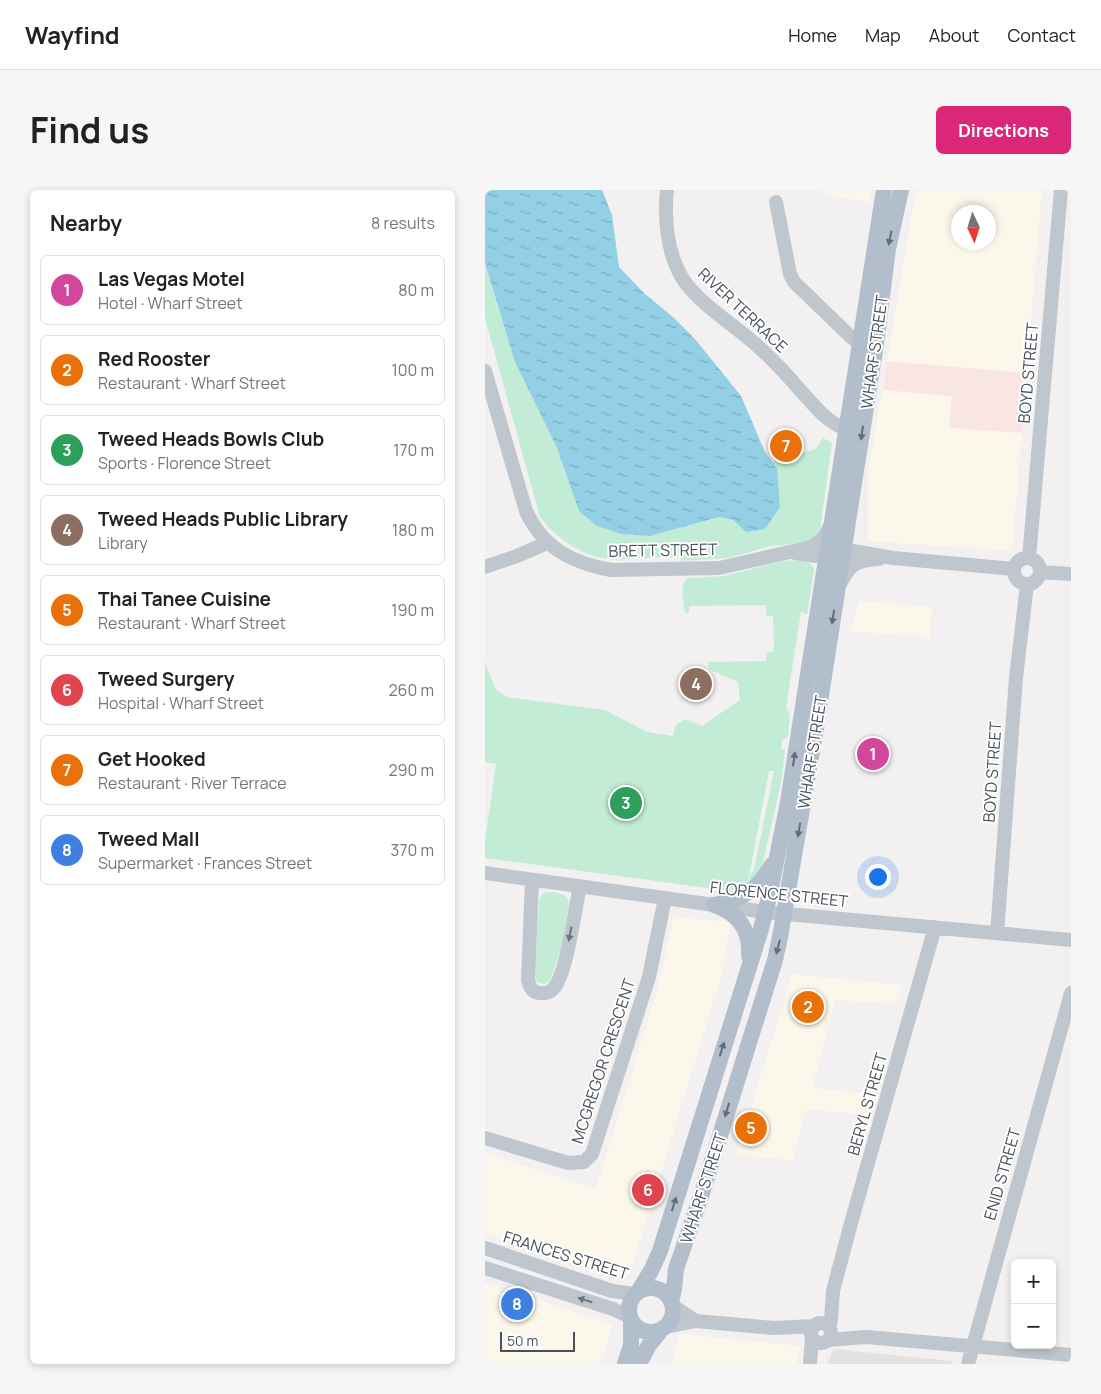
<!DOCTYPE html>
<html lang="en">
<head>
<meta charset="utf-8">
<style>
  body { margin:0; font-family:Manrope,sans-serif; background:#f6f6f6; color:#222 }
  .controls { position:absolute; right:15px; bottom:15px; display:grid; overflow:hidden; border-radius:8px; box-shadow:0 2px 8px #0003 }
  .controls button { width:45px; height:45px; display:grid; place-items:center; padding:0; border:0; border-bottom:1px solid #e0e0e0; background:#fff; color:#222; font:25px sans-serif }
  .compass { position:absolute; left:466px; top:15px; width:45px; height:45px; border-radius:50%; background:#fff; box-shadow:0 2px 8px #0003; rotate:176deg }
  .scale { position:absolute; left:15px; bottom:12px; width:75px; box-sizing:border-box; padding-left:5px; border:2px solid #49525c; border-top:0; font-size:14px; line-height:18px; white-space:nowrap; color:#49525c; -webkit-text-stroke:4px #fff; paint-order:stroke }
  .you { position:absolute; left:392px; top:686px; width:18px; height:18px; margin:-12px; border:4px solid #fff; border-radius:50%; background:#1a73e8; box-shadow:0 0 0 8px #1a73e833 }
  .badge { display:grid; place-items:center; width:32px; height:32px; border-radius:50%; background:#db2777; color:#fff; font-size:16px; font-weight:700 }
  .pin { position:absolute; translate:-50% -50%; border:2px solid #fff; box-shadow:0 1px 5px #0006 }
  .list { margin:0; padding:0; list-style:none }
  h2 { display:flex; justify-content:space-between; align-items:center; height:65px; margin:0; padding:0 20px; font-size:21px }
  h2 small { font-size:16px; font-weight:400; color:#767676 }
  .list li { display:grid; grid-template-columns:32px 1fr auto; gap:15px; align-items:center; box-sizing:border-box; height:70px; margin:0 10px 10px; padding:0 10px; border:1px solid #e0e0e0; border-radius:8px }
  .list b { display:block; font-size:19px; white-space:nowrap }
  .list p { margin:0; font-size:16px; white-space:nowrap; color:#767676 }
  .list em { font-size:16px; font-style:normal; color:#767676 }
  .map { position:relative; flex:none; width:586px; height:1174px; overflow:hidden; border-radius:8px }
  header { display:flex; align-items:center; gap:30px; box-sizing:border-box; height:70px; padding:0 25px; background:#fff; border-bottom:1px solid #e0e0e0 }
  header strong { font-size:24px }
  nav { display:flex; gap:28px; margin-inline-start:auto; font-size:18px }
  .intro { display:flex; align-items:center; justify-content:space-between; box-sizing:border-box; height:120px; padding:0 30px }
  h1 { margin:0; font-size:35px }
  .button { padding:12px 22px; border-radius:8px; background:#db2777; color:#fff; font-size:18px; font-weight:700 }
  main { display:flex; gap:30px; padding:0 30px }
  aside { flex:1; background:#fff; border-radius:8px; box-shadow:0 2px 8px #0003 }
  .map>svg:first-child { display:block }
  .commercial { fill:#fbf7eb; fill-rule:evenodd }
  .education { fill:#e3e1e1 }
  .medical { fill:#f9e6e3 }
  .green { fill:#c2ecd5; fill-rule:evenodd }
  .water { fill:url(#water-ripples) }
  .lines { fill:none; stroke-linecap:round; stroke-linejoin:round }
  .minor { stroke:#bfc6cd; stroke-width:14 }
  .major { stroke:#b2becc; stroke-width:16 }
  .oneway { fill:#636d78 }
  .oneway2 { fill:#6c757e }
  .labels { text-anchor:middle; stroke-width:4; stroke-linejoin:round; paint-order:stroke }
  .street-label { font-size:16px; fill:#49525c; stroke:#fff }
</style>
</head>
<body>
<header>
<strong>Wayfind</strong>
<nav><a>Home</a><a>Map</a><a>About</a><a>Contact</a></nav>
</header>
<div class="intro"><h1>Find us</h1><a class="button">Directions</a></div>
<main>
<aside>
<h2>Nearby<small>8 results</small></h2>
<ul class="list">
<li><span class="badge" style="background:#d1479c">1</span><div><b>Las Vegas Motel</b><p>Hotel · Wharf Street</p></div><em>80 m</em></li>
<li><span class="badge" style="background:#e8710a">2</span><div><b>Red Rooster</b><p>Restaurant · Wharf Street</p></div><em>100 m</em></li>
<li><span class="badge" style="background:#2e9e5b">3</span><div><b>Tweed Heads Bowls Club</b><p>Sports · Florence Street</p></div><em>170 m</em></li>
<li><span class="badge" style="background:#8d6e63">4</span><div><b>Tweed Heads Public Library</b><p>Library</p></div><em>180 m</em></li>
<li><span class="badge" style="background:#e8710a">5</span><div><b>Thai Tanee Cuisine</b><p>Restaurant · Wharf Street</p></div><em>190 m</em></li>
<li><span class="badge" style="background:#e0444e">6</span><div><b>Tweed Surgery</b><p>Hospital · Wharf Street</p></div><em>260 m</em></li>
<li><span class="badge" style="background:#e8710a">7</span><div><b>Get Hooked</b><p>Restaurant · River Terrace</p></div><em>290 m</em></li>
<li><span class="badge" style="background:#3f7fe0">8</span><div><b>Tweed Mall</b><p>Supermarket · Frances Street</p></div><em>370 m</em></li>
</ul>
</aside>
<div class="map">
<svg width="586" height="1174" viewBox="0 0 586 1174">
  <defs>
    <pattern id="water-ripples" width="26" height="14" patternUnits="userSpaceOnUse" patternTransform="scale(1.25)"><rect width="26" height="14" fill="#93cfe5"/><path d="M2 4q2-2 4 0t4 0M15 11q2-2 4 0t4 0" fill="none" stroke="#7aabbd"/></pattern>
  </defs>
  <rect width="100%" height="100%" fill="#f2f0f0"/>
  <path class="commercial" d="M338 0H386L384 12 337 5Z
    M433 0H557L527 361 383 351V283L430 5ZM473 22H503V52H473Z
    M374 411 447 417 445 447 365 441Z
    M189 727 245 732 237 784 145 1083 137 1087 0 1044V972L2 964 111 999 171 804Z
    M305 784 417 795 412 814 350 810 327 898 388 904 382 925 321 919 307 970 251 965 301 805Z
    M0 1093 128 1134 116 1174H0Z
    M194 1144 316 1156 311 1174H186Z"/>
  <path class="education" d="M348 1159 468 1171 467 1174H343Z"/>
  <path class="medical" d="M402 171 542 183 537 243 464 238 467 206 398 200Z"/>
  <path class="green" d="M0 73 30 172 72 258 94 321 112 336 136 344 165 346 235 327 248 330 261 342 292 279 287 272 331 259 338 248 347 253 336 333 333 345 324 353 285 356 243 368 196 371V366C173 367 149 370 126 369 99 368 71 348 55 327L0 128Z
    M298 371C309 371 324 367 329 379L322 425 316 421 301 518 305 525 303 547 297 550 296 559 300 560 297 588 278 672 273 684 267 694 264 687 262 694 245 701 0 668V651L11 574 0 572V473L11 500 22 507 120 520 162 542 188 546 191 535 200 529 217 536 255 510 253 492 224 479 223 472 281 471V463L289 462 288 426 281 425V415L204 416V423L201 424C198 418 196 399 199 393 200 390 203 389 206 388L239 386ZM284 581H289L269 680 264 686Z
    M61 702C72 702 83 703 84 715L76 759 65 791 59 794 52 792 50 784 54 710 57 705Z"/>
  <path class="water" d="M0 0H117L127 25 134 77 160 104 188 127 210 149 256 206 280 262 292 278 295 317 280 339 261 342 248 330 234 327 165 346 136 344 112 336 94 321 72 258 30 172 0 73Z"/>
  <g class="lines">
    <path class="minor" d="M182 0C179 28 182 61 196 86 213 115 254 137 278 161 291 173 303 186 315 200 329 215 341 232 361 239
      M291 12 305 84 309 92 366 147 375 154
      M0 181 41 321C58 358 87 373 126 380L234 378 327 357 338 348 345 336
      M310 363 331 366 368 361 408 368 529 379
      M544 368 576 0
      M529 381a13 13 0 1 1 26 0a13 13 0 1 1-26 0Z
      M0 377 32 366 62 353
      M555 382 586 384
      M355 394C365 374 372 370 394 369
      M0 683 280 722 586 750
      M47 690 43 790C45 797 47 803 55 803 60 804 66 802 69 798 82 783 90 718 95 696
      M512 743 531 488 542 394
      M0 948 83 973 99 972 107 964 164 787 180 708
      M0 1058 127 1101 151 1104
      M0 1078 128 1119 145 1127
      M188 1116 211 1131
      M326 1143a10 10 0 1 1 20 0a10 10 0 1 1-20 0Z
      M180 1137 211 1131 289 1138 329 1136
      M344 1137 346 1130 348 1101 366 1033 450 737
      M343 1150 381 1147 586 1165
      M325 1174 327 1148
      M483 1174 586 803"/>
    <path class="major" d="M229 715C260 708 271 701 287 675
      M229 715C253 723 266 740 264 766
      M144 1120a22 22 0 1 1 44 0a22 22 0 1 1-44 0Z
      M153 1102 166 1081 175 1061 276 739 284 707 303 612 399 0
      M186 1112 189 1099 191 1079 216 1006 290 770 295 747 331 538 369 293 390 161 403 59 416 0
      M140 1174 146 1155V1129
      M154 1174 164 1155 178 1138"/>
  </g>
  <defs><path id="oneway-solid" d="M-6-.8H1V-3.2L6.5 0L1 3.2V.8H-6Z" transform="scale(1.25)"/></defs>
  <g class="oneway">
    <use href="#oneway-solid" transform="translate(405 48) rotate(101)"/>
    <use href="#oneway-solid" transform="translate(377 243) rotate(98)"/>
    <use href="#oneway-solid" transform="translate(348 427) rotate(99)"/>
    <use href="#oneway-solid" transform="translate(309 569) rotate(-82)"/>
    <use href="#oneway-solid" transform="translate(314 640) rotate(99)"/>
    <use href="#oneway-solid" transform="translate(293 757) rotate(104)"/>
    <use href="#oneway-solid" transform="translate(237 859) rotate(-73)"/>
    <use href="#oneway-solid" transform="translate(242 920) rotate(107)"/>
    <use href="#oneway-solid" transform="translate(189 1014) rotate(-73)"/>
  </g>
  <g class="oneway2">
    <use href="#oneway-solid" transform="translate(85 744) rotate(101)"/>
    <use href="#oneway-solid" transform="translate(100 1110) rotate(-162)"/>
  </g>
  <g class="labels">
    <g class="street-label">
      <text transform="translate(258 120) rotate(43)" y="6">RIVER TERRACE</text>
      <text transform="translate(389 162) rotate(-82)" y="6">WHARF STREET</text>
      <text transform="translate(543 183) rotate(-85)" y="6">BOYD STREET</text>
      <text transform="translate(178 360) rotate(-1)" y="6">BRETT STREET</text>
      <text transform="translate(327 562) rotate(-81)" y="6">WHARF STREET</text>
      <text transform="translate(507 582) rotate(-86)" y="6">BOYD STREET</text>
      <text transform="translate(294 704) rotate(6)" y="6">FLORENCE STREET</text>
      <text transform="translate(118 871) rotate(-72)" y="6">MCGREGOR CRESCENT</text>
      <text transform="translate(382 914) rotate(-74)" y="6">BERYL STREET</text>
      <text transform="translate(517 984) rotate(-74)" y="6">ENID STREET</text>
      <text transform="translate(218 998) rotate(-72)" y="6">WHARF STREET</text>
      <text transform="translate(81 1065) rotate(17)" y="6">FRANCES STREET</text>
    </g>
  </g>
</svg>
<div class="controls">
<button>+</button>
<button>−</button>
</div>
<svg class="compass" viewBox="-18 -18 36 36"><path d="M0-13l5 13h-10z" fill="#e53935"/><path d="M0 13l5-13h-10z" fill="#767676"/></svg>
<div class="scale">50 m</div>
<div class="you"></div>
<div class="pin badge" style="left:388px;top:564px;background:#d1479c">1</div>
<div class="pin badge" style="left:323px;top:817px;background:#e8710a">2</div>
<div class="pin badge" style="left:141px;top:613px;background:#2e9e5b">3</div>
<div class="pin badge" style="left:211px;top:494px;background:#8d6e63">4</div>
<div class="pin badge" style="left:266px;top:938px;background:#e8710a">5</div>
<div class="pin badge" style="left:163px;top:1000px;background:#e0444e">6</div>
<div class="pin badge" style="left:301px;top:256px;background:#e8710a">7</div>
<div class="pin badge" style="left:32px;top:1114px;background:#3f7fe0">8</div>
</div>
</main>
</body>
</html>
